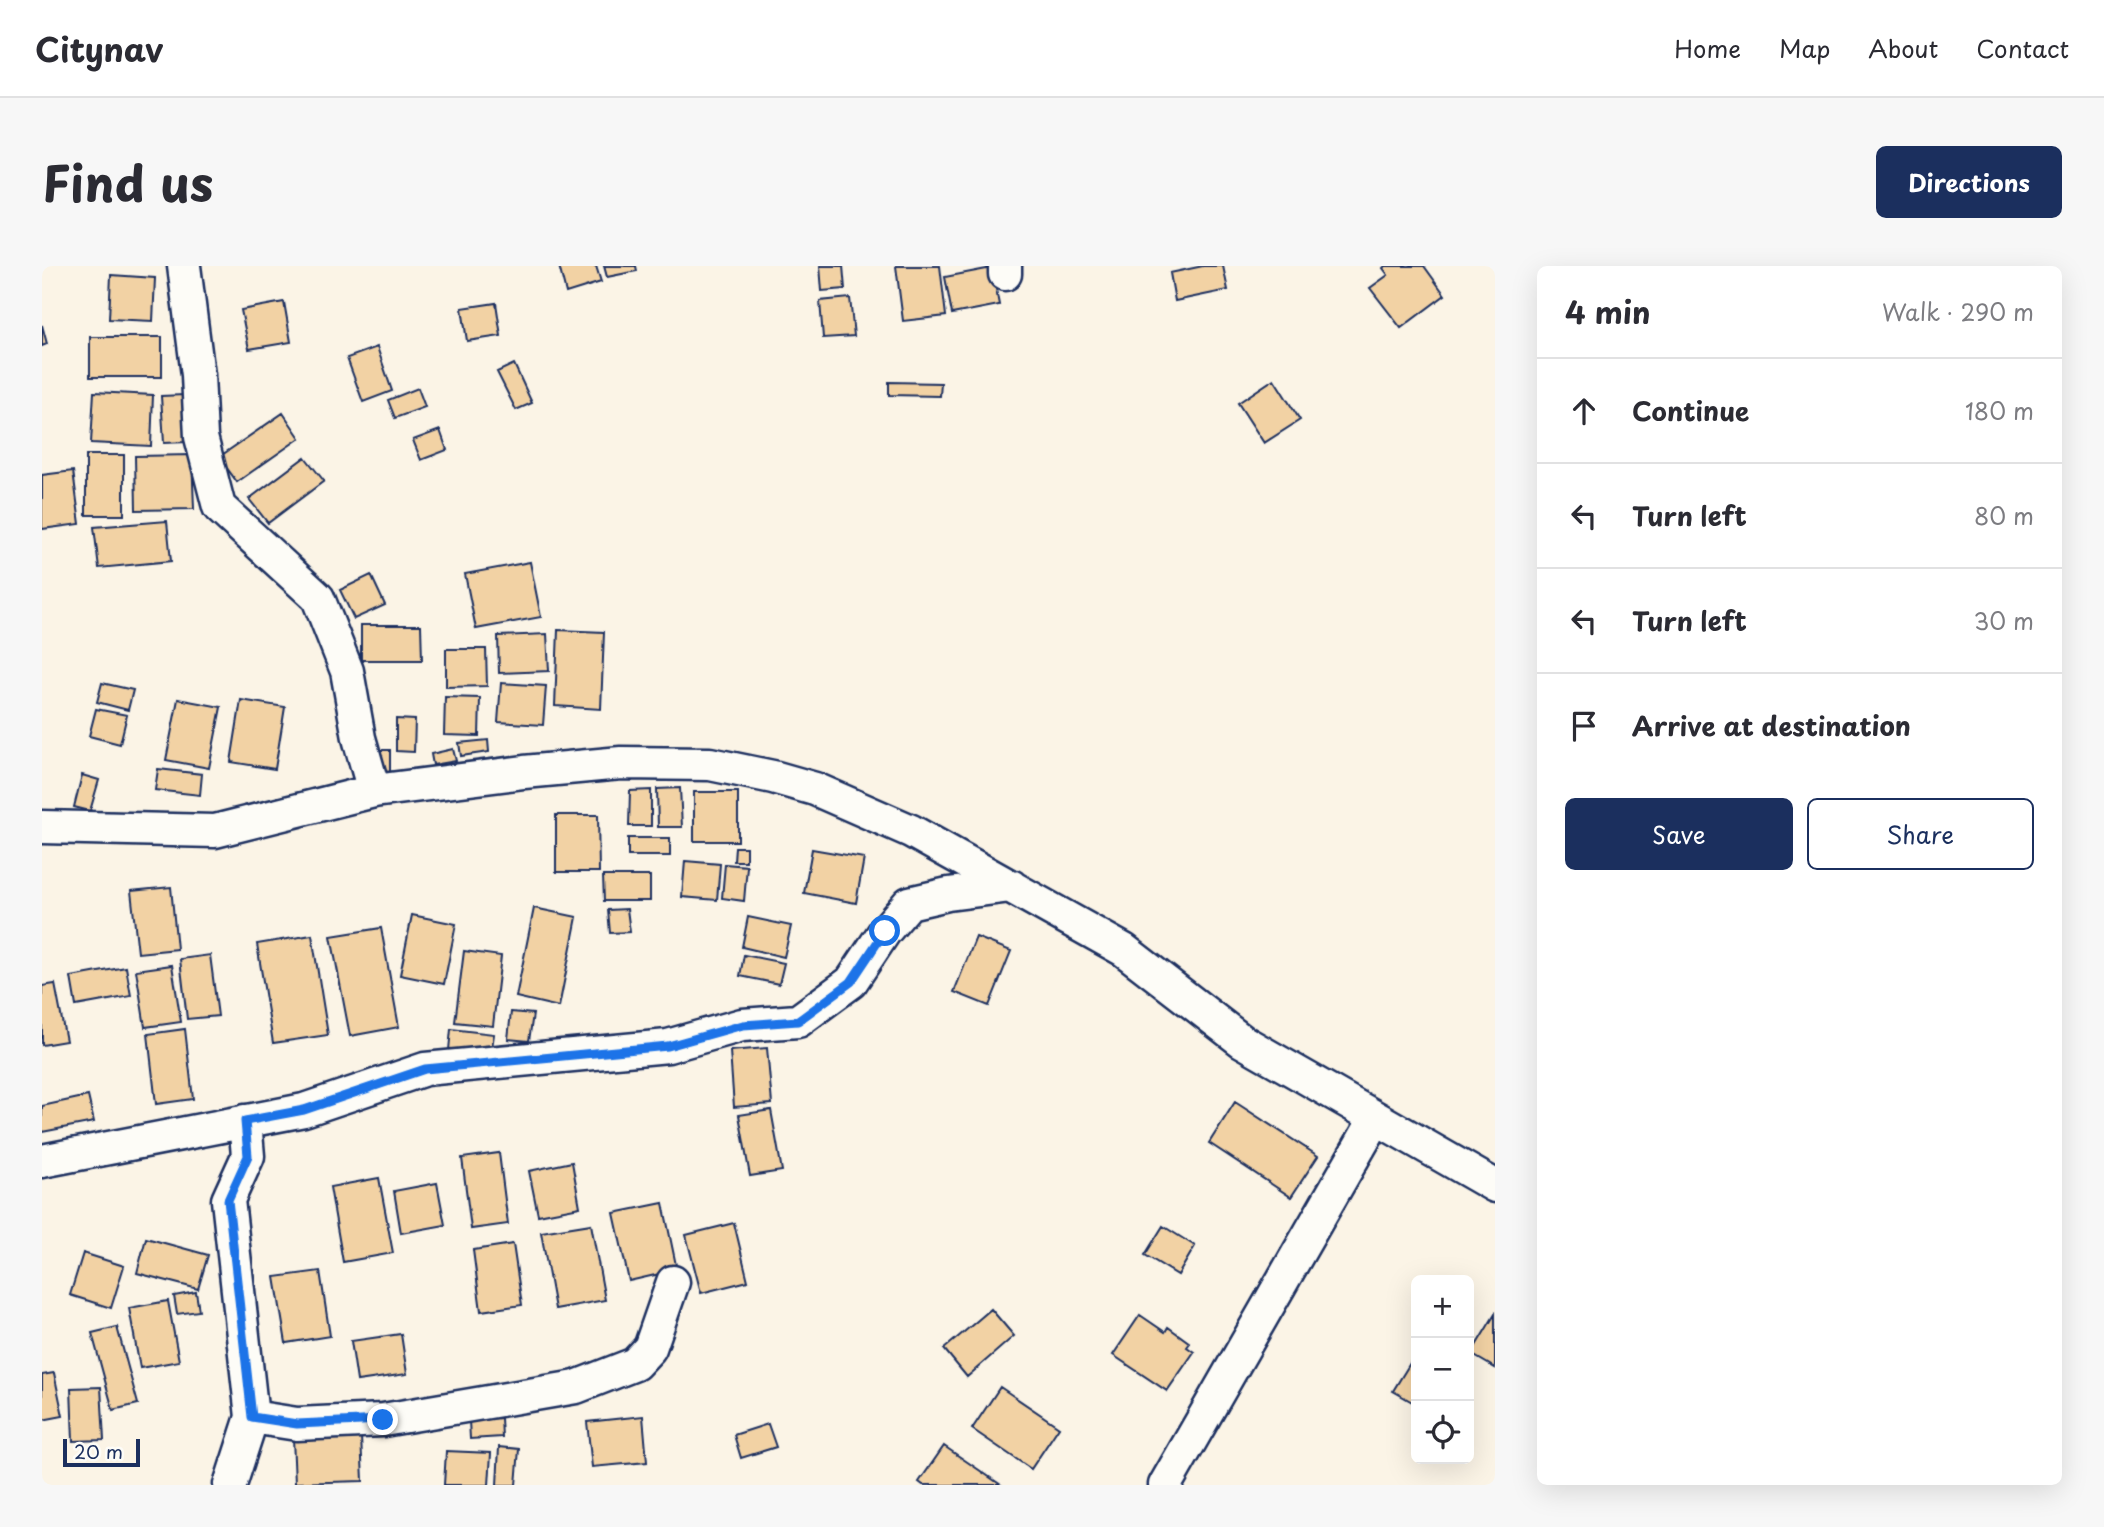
<!DOCTYPE html>
<html lang="en">
<head>
<meta charset="utf-8">
<style>
  body { margin:0; font-family:"Playpen Sans",sans-serif; background:#f7f7f7; color:#2b2b33 }
  .controls { position:absolute; right:21px; bottom:21px; display:grid; overflow:hidden; border-radius:10px; box-shadow:0 7px 28px #0002 }
  .controls button { width:63px; height:63px; display:grid; place-items:center; padding:0; border:0; border-bottom:2px solid #e1e1e2; background:#fff; color:#2b2b33; font:35px sans-serif }
  .scale { position:absolute; left:21px; bottom:18px; width:77px; box-sizing:border-box; padding-left:7px; border:4px solid #1b2f5e; border-top:0; font-size:19px; line-height:24px; white-space:nowrap; color:#1b2f5e; -webkit-text-stroke:5px #fdfcf7; paint-order:stroke }
  .stop { position:absolute; width:21px; height:21px; margin:-16px; border:5px solid #1a73e8; border-radius:50%; background:#fff }
  .stop.end { background:#1a73e8; border-color:#fff; box-shadow:0 2px 7px #0008 }
  .list { margin:0; padding:0; list-style:none }
  h2 { display:flex; justify-content:space-between; align-items:center; height:91px; margin:0; padding:0 28px; font-size:30px }
  h2 small { font-size:23px; font-weight:400; color:#7c7c81 }
  .list li { display:grid; grid-template-columns:46px 1fr auto; gap:21px; align-items:center; box-sizing:border-box; height:105px; padding:0 28px; border-top:2px solid #e1e1e2 }
  .list b { display:block; font-size:26px; white-space:nowrap }
  .list em { font-size:23px; font-style:normal; color:#7c7c81 }
  .actions { display:flex; gap:14px; padding:21px 28px }
  .actions a { flex:1; padding:16px 0; border:2px solid #1b2f5e; border-radius:10px; text-align:center; font-size:24px; color:#1b2f5e }
  .actions .main { background:#1b2f5e; color:#fff }
  .icon { flex:none; width:38px; height:38px; fill:none; stroke:currentColor; stroke-width:2; stroke-linecap:round; stroke-linejoin:round }
  .map { position:relative; flex:none; width:1453px; height:1219px; overflow:hidden; border-radius:10px }
  header { display:flex; align-items:center; gap:42px; box-sizing:border-box; height:98px; padding:0 35px; background:#fff; border-bottom:2px solid #e1e1e2 }
  header strong { font-size:33px }
  nav { display:flex; gap:38px; margin-inline-start:auto; font-size:24px }
  .intro { display:flex; align-items:center; justify-content:space-between; box-sizing:border-box; height:168px; padding:0 42px }
  h1 { margin:0; font-size:49px }
  .button { padding:18px 32px; border-radius:10px; background:#1b2f5e; color:#fff; font-size:24px; font-weight:700 }
  main { display:flex; gap:42px; padding:0 42px }
  aside { flex:1; background:#fff; border-radius:10px; box-shadow:0 7px 28px #0002 }
  .map>svg:first-child { display:block }
  .building { fill:#f2d2a4; stroke:#1b2f5e; stroke-width:2 }
  .lines { fill:none; stroke-linecap:round; stroke-linejoin:round }
  .minor-casing { stroke:#1b2f5e; stroke-width:37 }
  .minor { stroke:#fdfcf7; stroke-width:32 }
  .route { stroke:#1a73e8; stroke-width:9 }
</style>
</head>
<body>
<header>
<strong>Citynav</strong>
<nav><a>Home</a><a>Map</a><a>About</a><a>Contact</a></nav>
</header>
<div class="intro"><h1>Find us</h1><a class="button">Directions</a></div>
<main>
<div class="map">
<svg width="1453" height="1219" viewBox="0 0 1453 1219">
  <rect width="100%" height="100%" fill="#fbf4e6"/>
  <filter id="ink" filterUnits="userSpaceOnUse"><feTurbulence type="fractalNoise" baseFrequency=".0143" numOctaves="2"/><feDisplacementMap in="SourceGraphic" scale="14" xChannelSelector="R" yChannelSelector="G"/><feConvolveMatrix kernelMatrix="1 2 1 2 8 2 1 2 1" color-interpolation-filters="sRGB"/></filter>
  <g filter="url(#ink)">
    <path class="building" d="M517 0H554L559 16 524 27Z
      M562 0H594L595 5 565 11Z
      M778 0H801L803 23 780 25Z
      M854 0H898L904 50 861 55Z
      M1161 0H1181L1186 24 1133 35 1128 7Z
      M1343 0H1382L1403 29 1359 62 1328 22 1346 9 1341 2Z
      M950 2 957 39 910 48 903 11Z
      M69 9 113 12 111 55 67 53Z
      M808 32 812 70 781 72 778 35Z
      M242 36 249 76 207 83 199 44Z
      M454 37 459 70 425 75 420 42Z
      M0 59 5 78 0 80Z
      M48 71H120V111H48Z
      M335 81 350 125 321 136 305 92Z
      M472 98 490 137 474 144 455 106Z
      M1232 113 1258 154 1222 177 1196 137Z
      M847 116 899 117 898 130 847 129Z
      M376 122 383 141 353 152 346 134Z
      M52 126 111 129 109 180 49 177Z
      M142 129 145 176 122 177 119 130Z
      M241 147 258 172 195 216 177 191Z
      M398 164 405 184 379 194 371 174Z
      M44 189H82V249H44Z
      M150 189 152 243 94 244 93 190Z
      M263 191 282 215 226 257 207 233Z
      M31 205 38 258 0 263V209Z
      M125 255 129 295 57 302 52 261Z
      M488 296 499 351 434 363 423 308Z
      M329 309 343 339 312 353 298 324Z
      M319 359H379L380 394H319Z
      M516 364 562 366 559 443 513 440Z
      M505 368 507 405 457 407 456 370Z
      M404 383H444L445 420 404 421Z
      M60 417 91 424 86 444 55 436Z
      M459 417 504 420 501 459 456 456Z
      M403 431 438 432 437 470 402 469Z
      M136 433 179 441 167 502 124 494Z
      M199 434 243 441 233 503 189 496Z
      M54 443 85 449 78 478 47 470Z
      M354 453 373 454 372 486 354 485Z
      M446 474 447 486 419 490 417 477Z
      M411 483 414 495 391 499 389 488Z
      M335 484H348V510H336Z
      M116 503 160 508 158 529 113 524Z
      M40 509 57 514 48 545 32 541Z
      M638 522 640 561H616L615 523Z
      M609 524V560H587L588 525Z
      M652 526H696V575H652Z
      M514 549H556L557 606H514Z
      M586 572H628V590H586Z
      M693 581H704V595H692Z
      M770 583 822 592 814 637 762 627Z
      M643 595 678 598 675 634 640 631Z
      M683 598 705 600 702 635 680 632Z
      M561 610H608V635H562Z
      M129 621 135 683 96 687 89 625Z
      M492 642 535 651 517 741 474 731Z
      M585 643 588 666 568 667 566 644Z
      M370 649 414 658 402 718 358 709Z
      M706 651 749 660 742 691 700 681Z
      M339 662 357 761 308 770 289 670Z
      M270 669 286 769 231 777 215 678Z
      M934 671 969 685 947 740 912 726Z
      M422 685 459 690 451 760 413 756Z
      M168 689 176 750 145 753 138 693Z
      M702 689 742 697 737 718 698 710Z
      M130 699 139 756 103 761 94 704Z
      M84 701 89 730 34 740 29 711Z
      M13 718 24 775 0 779V720Z
      M469 746 491 748 487 775 466 773Z
      M143 763 151 833 114 838 106 768Z
      M409 763 452 768 449 789 407 784Z
      M725 782 730 838 692 841 688 785Z
      M46 830 52 856 0 866V840Z
      M1193 836 1276 890 1249 931 1167 877Z
      M729 844 740 905 708 910 697 849Z
      M457 887 466 958 429 963 420 892Z
      M530 896 538 941 496 949 487 905Z
      M337 912 351 987 301 996 288 921Z
      M395 917 403 959 359 967 352 925Z
      M621 937 635 1004 587 1015 572 947Z
      M692 957 706 1015 659 1027 644 969Z
      M549 958 563 1034 513 1043 499 966Z
      M1121 960 1153 980 1136 1009 1103 989Z
      M104 972 166 989 156 1023 95 1007Z
      M471 978 480 1039 439 1045 431 984Z
      M41 987 82 1000 69 1042 28 1029Z
      M278 1005 288 1070 244 1077 233 1011Z
      M154 1026 157 1045 135 1048 132 1030Z
      M126 1035 137 1095 98 1102 87 1042Z
      M949 1043 972 1070 925 1111 902 1083Z
      M1453 1048V1102L1429 1088Z
      M1098 1049 1123 1066 1126 1061 1148 1077 1145 1081 1152 1086 1125 1125 1071 1089Z
      M75 1061 96 1138 71 1144 50 1067Z
      M359 1068 365 1108 315 1115 309 1075Z
      M1373 1089 1374 1090V1138L1351 1125Z
      M12 1107 21 1150 0 1154V1109Z
      M59 1121 62 1174 31 1175 29 1122Z
      M958 1121 1017 1161 989 1203 930 1163Z
      M601 1150 605 1196 550 1201 545 1156Z
      M459 1152 460 1171 428 1173 427 1154Z
      M726 1158 734 1181 699 1192 692 1169Z
      M319 1170 321 1215 253 1217 251 1172Z
      M902 1180 959 1219H881L877 1216Z
      M457 1181 477 1183 474 1219H455Z
      M404 1185 449 1187 447 1219H402Z"/>
    <g class="lines">
      <defs>
        <path id="minor" d="M142 0 156 109 159 171 177 241 276 332 305 405 317 472 332 525
          M963 8V0
          M0 561 173 565 332 525 482 506 579 497 668 498 731 511 773 523 869 565 1082 684 1200 775 1453 920
          M203 855 206 890 186 934 210 1151 255 1158 341 1154 534 1121 593 1098 608 1082 631 1016
          M0 895 262 844 383 803 626 780 700 759 756 755 809 716 843 665 867 637 906 628 969 620
          M188 1219 210 1151
          M1123 1219 1334 852"/>
      </defs>
      <use href="#minor" class="minor-casing"/>
      <use href="#minor" class="minor"/>
    </g>
  </g>
  <g class="lines" filter="url(#ink)">
    <path class="route" d="M341 1154 255 1158 210 1151 186 934 206 890 203 855 262 844 383 803 626 780 701 759 756 755 809 716 843 665"/>
  </g>
</svg>
<div class="controls">
<button>+</button>
<button>−</button>
<button><svg class="icon" aria-label="locate" viewBox="0 0 24 24"><circle cx="12" cy="12" r="6"/><path d="M12 2v4M12 18v4M2 12h4M18 12h4"/></svg></button>
</div>
<div class="scale">20 m</div>
<div class="stop" style="left:843px;top:665px"></div>
<div class="stop end" style="left:341px;top:1154px"></div>
</div>
<aside>
<h2>4 min<small>Walk · 290 m</small></h2>
<ul class="list">
<li><svg class="icon" aria-label="ahead" viewBox="0 0 24 24"><path d="M12 20V5M6 11l6-6 6 6"/></svg><div><b>Continue</b></div><em>180 m</em></li>
<li><svg class="icon" aria-label="left" viewBox="0 0 24 24"><path d="M17 20v-9H6M10 6l-5 5 5 5"/></svg><div><b>Turn left</b></div><em>80 m</em></li>
<li><svg class="icon" aria-label="left" viewBox="0 0 24 24"><path d="M17 20v-9H6M10 6l-5 5 5 5"/></svg><div><b>Turn left</b></div><em>30 m</em></li>
<li><svg class="icon" aria-label="arrive" viewBox="0 0 24 24"><path d="M6 21V4h12l-3 4 3 4H6"/></svg><div><b>Arrive at destination</b></div></li>
</ul>
<div class="actions"><a class="main">Save</a><a>Share</a></div>
</aside>
</main>
</body>
</html>
